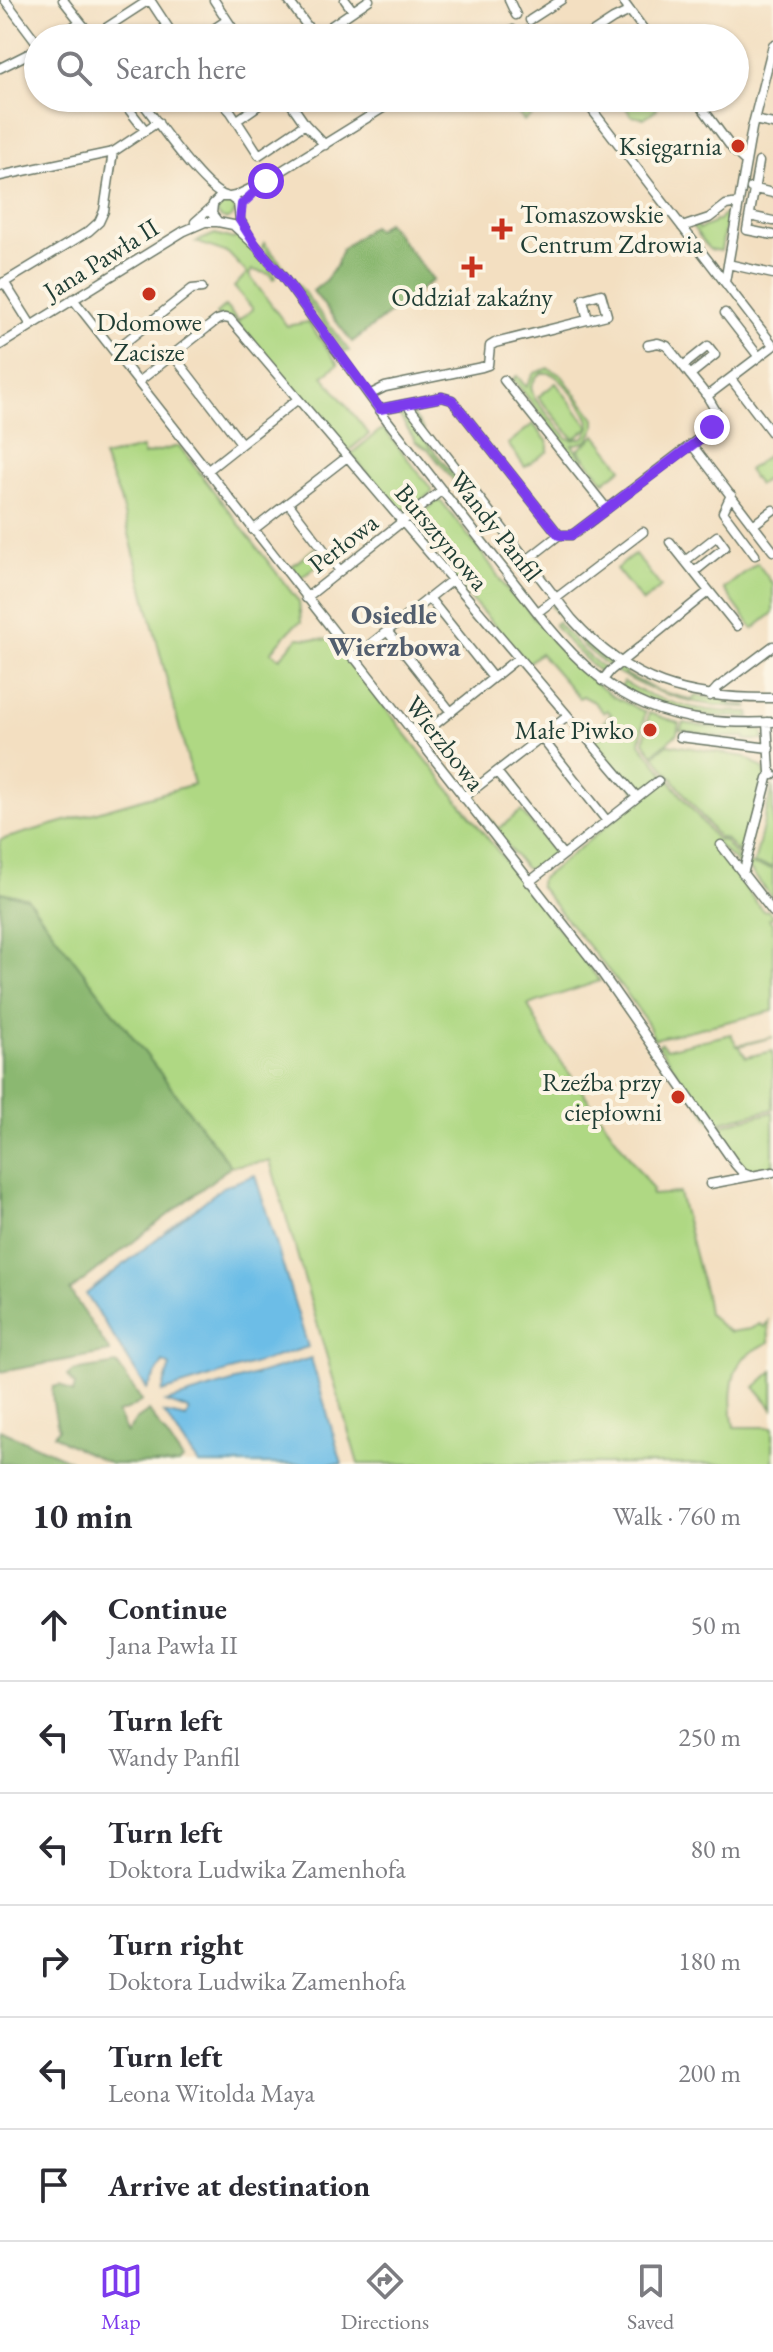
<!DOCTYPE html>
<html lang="en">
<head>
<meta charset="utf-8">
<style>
  body { margin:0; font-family:"EB Garamond",serif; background:#f7f7f7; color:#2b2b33 }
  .stop { position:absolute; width:24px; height:24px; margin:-18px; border:6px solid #7c3aed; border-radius:50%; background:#fff }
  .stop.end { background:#7c3aed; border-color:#fff; box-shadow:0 2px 8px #0008 }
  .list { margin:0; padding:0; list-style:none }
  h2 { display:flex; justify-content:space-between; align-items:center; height:104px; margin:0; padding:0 32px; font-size:34px }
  h2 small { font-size:26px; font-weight:400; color:#7c7c81 }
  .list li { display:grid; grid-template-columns:52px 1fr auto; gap:24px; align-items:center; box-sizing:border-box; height:112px; padding:0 32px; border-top:2px solid #e1e1e2 }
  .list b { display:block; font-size:30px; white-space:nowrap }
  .list p { margin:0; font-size:26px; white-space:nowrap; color:#7c7c81 }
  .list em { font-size:26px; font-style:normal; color:#7c7c81 }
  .icon { flex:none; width:44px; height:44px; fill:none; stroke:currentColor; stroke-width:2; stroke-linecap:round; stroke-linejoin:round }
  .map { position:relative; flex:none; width:773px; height:1464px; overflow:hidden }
  .search { position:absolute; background:#fff; box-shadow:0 2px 6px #0004; left:24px; right:24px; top:24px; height:88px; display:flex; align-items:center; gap:20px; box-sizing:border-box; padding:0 28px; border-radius:44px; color:#7c7c81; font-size:30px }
  .sheet { height:776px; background:#fff }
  nav { display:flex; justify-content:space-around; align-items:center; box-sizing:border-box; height:112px; border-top:2px solid #e1e1e2; background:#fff; font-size:22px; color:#7c7c81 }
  nav a { display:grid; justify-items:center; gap:4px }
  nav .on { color:#7c3aed }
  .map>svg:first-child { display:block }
  .green { fill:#afd883; stroke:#678a5c; stroke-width:2; fill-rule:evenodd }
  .forest { fill:#8bb871; stroke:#557a52; stroke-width:2 }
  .water { fill:#6cbde7; stroke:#467d8e; stroke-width:2 }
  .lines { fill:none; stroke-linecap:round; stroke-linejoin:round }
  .minor-casing { stroke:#697665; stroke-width:11 }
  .minor { stroke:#fff; stroke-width:8 }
  .route { stroke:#7c3aed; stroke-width:10 }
  .poi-dot { fill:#c8321e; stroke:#fcf5e5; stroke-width:3 }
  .labels { text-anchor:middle; stroke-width:8; stroke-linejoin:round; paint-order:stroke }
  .poi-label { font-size:26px; fill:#1f3d34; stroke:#fcf5e5; text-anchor:end }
  .street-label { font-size:26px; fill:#1f3d34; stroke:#fcf5e5 }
  .neighbourhood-label { font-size:28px; font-weight:bold; fill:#525e6e; stroke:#fcf5e5 }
</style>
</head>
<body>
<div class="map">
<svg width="773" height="1464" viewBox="0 0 773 1464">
  <rect width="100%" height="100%" fill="#fcf5e5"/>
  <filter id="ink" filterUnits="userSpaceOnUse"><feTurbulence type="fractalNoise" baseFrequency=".0125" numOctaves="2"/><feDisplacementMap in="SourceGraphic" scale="16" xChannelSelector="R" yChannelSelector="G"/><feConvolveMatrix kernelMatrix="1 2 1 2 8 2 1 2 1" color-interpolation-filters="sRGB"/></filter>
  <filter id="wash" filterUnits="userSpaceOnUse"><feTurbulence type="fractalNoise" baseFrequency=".006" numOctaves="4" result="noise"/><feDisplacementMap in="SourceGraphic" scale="32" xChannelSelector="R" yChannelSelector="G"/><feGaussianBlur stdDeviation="1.8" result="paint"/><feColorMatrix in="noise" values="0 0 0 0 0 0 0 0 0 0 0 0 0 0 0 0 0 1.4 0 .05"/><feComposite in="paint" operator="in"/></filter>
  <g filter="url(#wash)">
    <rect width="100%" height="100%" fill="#f3dfc1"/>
    <path class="green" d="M505 98H556L524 121Z
      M629 98H649L657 109 644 118 632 116 622 103Z
      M217 210a9 9 0 1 1 18 0a9 9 0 1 1-18 0Z
      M727 213 721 251 709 249 692 226 697 225 699 229 714 223 715 220 717 221Z
      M215 234 233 239 239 236 260 256 276 277 273 279 269 274 252 270 249 275 287 326 308 322 338 364 323 376 369 434 348 451 235 320 217 316 216 314 225 306 238 321 253 309 234 287 247 273 228 253 196 242Z
      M264 243 286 269 349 351 345 352 281 268 262 247Z
      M549 368 562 376 595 419V427L588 441 572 445 583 460 579 463 513 379 517 376 526 387 534 373ZM542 373C548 373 550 372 555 376 566 383 589 414 590 426L585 437 573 440 567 438 534 398 531 386 537 376Z
      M556 383 589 427 574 439 538 397Z
      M404 408 408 409 424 430 420 434 456 478 460 477 454 481 429 450 416 442 396 410Z
      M533 424 548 442V451L525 467 508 444Z
      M384 429 433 491 405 514H401L351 454 379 431Z
      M596 435 622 468 604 482 578 450Z
      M179 446 299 602 301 622 294 626 271 652 280 658 298 638 332 640 523 883V887L530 892 600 981 528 1005 547 1042 653 1190 651 1191 652 1195 679 1193 705 1294 708 1313 719 1324 730 1332 750 1329 760 1324 764 1327 768 1321 769 1342C761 1347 747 1353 741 1361 729 1378 730 1407 734 1427H773V1464H358L270 1161 231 1166 27 899 0 892V840L194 784 120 499 103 457 142 448 144 455Z
      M771 453 773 456V474L758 485 748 470Z
      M437 501 442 502 488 561 509 593 523 604 571 664 612 696 645 712 640 743 716 839 724 841 743 865 741 867 718 845 719 850 716 855 722 858 763 911 768 910 773 917 769 919 773 924V1011L654 1039 648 1024 625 991 540 887 539 882 541 879 660 783 638 792 635 791 591 738 593 736 600 738 609 730 603 722 611 714 607 710 604 713 594 702 583 696 579 698 540 653 528 663 445 570 448 567 421 531 418 533 411 523Z
      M315 548 325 560 301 578 292 566Z
      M635 554 661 587 643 602 616 569Z
      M757 563 773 584V613L753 629 724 589Z
      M556 605 560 607 557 610 574 632 603 658 607 655 614 663 609 667 585 647 551 606Z
      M557 622 582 650 605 670 599 672 569 643 554 624Z
      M621 667 627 670 625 674 659 691 693 700 695 696 730 700 731 705H747L748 707C699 707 658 696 615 671Z
      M624 682C663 705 704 713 749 712L750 717C702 718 663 711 621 687Z
      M649 713 679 723 677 734 653 754 644 742Z
      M683 723 709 727 760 729 763 732 764 740H745V737H720L680 730Z
      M668 744 745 757 764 769 765 776 746 850 738 849 737 851 742 855 745 862 726 839 718 837 654 755Z
      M773 785V867L754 864Z
      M477 794V803L498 829 521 811 553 851V856L535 871 525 868 473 802V798Z
      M749 864 773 869V899L748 867Z
      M731 1034 737 1046 739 1045 773 1037 739 1046 746 1057 773 1051V1109L717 1123 711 1121 658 1045 661 1043 666 1049Z
      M773 1112V1166L749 1170 743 1166 718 1131V1126Z
      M773 1371V1409L755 1387Z"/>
    <path class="forest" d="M387 222 433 280 352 342 313 291 324 282 336 266 342 249 372 226 377 230Z
      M0 892 27 898 231 1166 70 1291 110 1352 0 1372Z
      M117 1364 142 1401 129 1409 117 1413 127 1433 136 1420 149 1411 183 1460 179 1464H111L66 1443 54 1435 58 1429C56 1418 50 1396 53 1387L60 1385 73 1393 75 1385 67 1376 73 1371Z
      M0 1430 78 1464H0Z"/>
    <path class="water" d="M255 1175 308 1347 162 1392 170 1366 163 1362 147 1389 86 1294 223 1187Z
      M311 1358 342 1464H199L164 1413 186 1418 189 1410 166 1402Z"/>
  </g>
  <g filter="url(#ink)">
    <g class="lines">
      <defs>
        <path id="minor" d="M5 0 38 44
          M63 0 93 38
          M150 0 175 38
          M214 0 239 38
          M288 0 316 38
          M345 0 353 11
          M509 0 516 15
          M622 0 650 38
          M530 20 561 0
          M513 30 518 34 529 30
          M92 37 149 0
          M315 37 369 0
          M56 38 80 22
          M200 38 227 20
          M498 38 513 30
          M584 38 613 19 630 11
          M0 68 38 49
          M120 98 145 130
          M139 98C156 119 203 190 226 196
          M218 98 231 112 259 155 305 124
          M287 98 305 124 325 145
          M361 98 372 114
          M583 98 773 345
          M695 98 734 151 746 162
          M754 120 773 124
          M236 121 269 98
          M759 162 747 230 773 235
          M0 176 113 152 158 122
          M751 188 773 193
          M230 197 235 196 262 183 399 98
          M750 216 773 221
          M195 222 212 207
          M218 222 212 214 213 204 220 197H230L238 203 240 220 249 236
          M682 227 709 218 726 205 739 203
          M182 232 205 222H218L233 225 257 247 283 277 387 420 548 626C614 706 671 726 773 722
          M728 264 773 274
          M4 282 31 325
          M725 282 752 128 773 45
          M0 285 89 231 99 222 104 211 113 152
          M73 299 599 969 735 1164 743 1173 750 1176
          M725 313 759 357
          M0 345 184 231
          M648 345 658 343 667 346 707 396
          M114 351 192 289 202 288
          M173 355 241 443
          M683 366 708 346 715 355 690 375
          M731 379 773 434
          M504 380 607 509
          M138 382 217 320 224 318 230 319 637 797
          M369 395 385 387 482 367 488 365 490 346 495 343 607 315 601 294 583 299 588 320
          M407 404 572 619C630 684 688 699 773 698
          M380 409 442 397 452 400 559 535
          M692 445 773 551
          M207 471 298 399
          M731 495 723 512 755 555
          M288 503 340 571
          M753 525 773 510
          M253 530 347 457
          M559 535H571L575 533 709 431 717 413 707 396 773 346
          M670 542 709 591
          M527 560 559 535
          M685 561 717 536 725 547 694 572
          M306 598 442 490
          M429 598 493 678
          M538 612 643 532
          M387 631 451 712
          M353 658 452 580
          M602 681 610 671 709 591 737 626
          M710 696 717 688 773 646
          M767 722 770 772 773 775
          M541 737 607 821
          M680 737 769 748
          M417 739 518 658
          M497 772 563 855
          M463 798 568 716
          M721 845 773 912
          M743 874 768 778
          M529 882 658 781
          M710 1184 773 1172"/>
      </defs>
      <use href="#minor" class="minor-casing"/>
      <use href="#minor" class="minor"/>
    </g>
  </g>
  <g class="lines" filter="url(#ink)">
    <path class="route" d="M266 181 242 204 240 220 257 247 283 277 380 409 442 397 452 400 559 535H571L575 533 700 439 712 427"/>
  </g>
  <g class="poi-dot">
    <circle cx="738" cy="146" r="8"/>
    <path d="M498 217h8v8h8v8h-8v8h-8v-8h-8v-8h8z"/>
    <path d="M468 255h8v8h8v8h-8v8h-8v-8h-8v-8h8z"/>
    <circle cx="149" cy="294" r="8"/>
    <circle cx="650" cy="730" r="8"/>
    <circle cx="678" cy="1097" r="8"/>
  </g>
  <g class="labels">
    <g class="poi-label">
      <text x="722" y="155">Księgarnia</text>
      <text x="520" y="223" text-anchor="start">Tomaszowskie<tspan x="520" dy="30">Centrum Zdrowia</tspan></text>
      <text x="472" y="306" text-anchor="middle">Oddział zakaźny</text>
      <text x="149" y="331" text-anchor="middle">Ddomowe<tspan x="149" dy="30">Zacisze</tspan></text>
      <text x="634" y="739">Małe Piwko</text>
      <text x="662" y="1091">Rzeźba przy<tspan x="662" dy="30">ciepłowni</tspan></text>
    </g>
    <g class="street-label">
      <text transform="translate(101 259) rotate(-32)" y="9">Jana Pawła II</text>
      <text transform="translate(496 526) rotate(52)" y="9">Wandy Panfil</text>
      <text transform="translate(442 537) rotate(50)" y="9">Bursztynowa</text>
      <text transform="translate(343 543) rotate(-38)" y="9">Perłowa</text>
      <text transform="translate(445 743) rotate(52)" y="9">Wierzbowa</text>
    </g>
    <g class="neighbourhood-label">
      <text x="394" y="624">Osiedle<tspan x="394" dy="32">Wierzbowa</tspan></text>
    </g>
  </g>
</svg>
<div class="stop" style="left:266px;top:181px"></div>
<div class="stop end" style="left:712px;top:427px"></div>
<div class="search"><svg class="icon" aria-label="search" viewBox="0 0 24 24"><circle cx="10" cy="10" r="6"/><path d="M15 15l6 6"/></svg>Search here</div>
</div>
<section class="sheet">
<h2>10 min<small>Walk · 760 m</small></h2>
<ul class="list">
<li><svg class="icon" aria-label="ahead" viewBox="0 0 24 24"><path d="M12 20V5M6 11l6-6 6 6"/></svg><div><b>Continue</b><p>Jana Pawła II</p></div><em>50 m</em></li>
<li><svg class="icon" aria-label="left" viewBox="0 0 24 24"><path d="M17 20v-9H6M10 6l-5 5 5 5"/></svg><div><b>Turn left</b><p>Wandy Panfil</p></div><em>250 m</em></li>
<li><svg class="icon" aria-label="left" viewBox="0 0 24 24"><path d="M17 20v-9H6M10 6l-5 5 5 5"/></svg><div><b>Turn left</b><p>Doktora Ludwika Zamenhofa</p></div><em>80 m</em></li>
<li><svg class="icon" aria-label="right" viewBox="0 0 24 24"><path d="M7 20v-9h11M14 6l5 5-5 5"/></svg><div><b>Turn right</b><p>Doktora Ludwika Zamenhofa</p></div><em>180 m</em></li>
<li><svg class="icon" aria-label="left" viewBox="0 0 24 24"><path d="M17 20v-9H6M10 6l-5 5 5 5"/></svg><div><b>Turn left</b><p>Leona Witolda Maya</p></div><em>200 m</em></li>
<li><svg class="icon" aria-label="arrive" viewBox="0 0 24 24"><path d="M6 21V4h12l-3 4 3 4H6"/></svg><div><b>Arrive at destination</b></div></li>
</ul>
</section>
<nav>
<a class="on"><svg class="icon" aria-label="map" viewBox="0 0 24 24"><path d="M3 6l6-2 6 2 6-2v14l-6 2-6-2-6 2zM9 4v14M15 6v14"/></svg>Map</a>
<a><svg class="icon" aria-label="directions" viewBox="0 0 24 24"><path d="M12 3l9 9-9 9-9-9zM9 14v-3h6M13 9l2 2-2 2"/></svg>Directions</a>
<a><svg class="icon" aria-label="saved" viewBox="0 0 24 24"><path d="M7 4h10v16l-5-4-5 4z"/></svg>Saved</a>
</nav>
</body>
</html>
